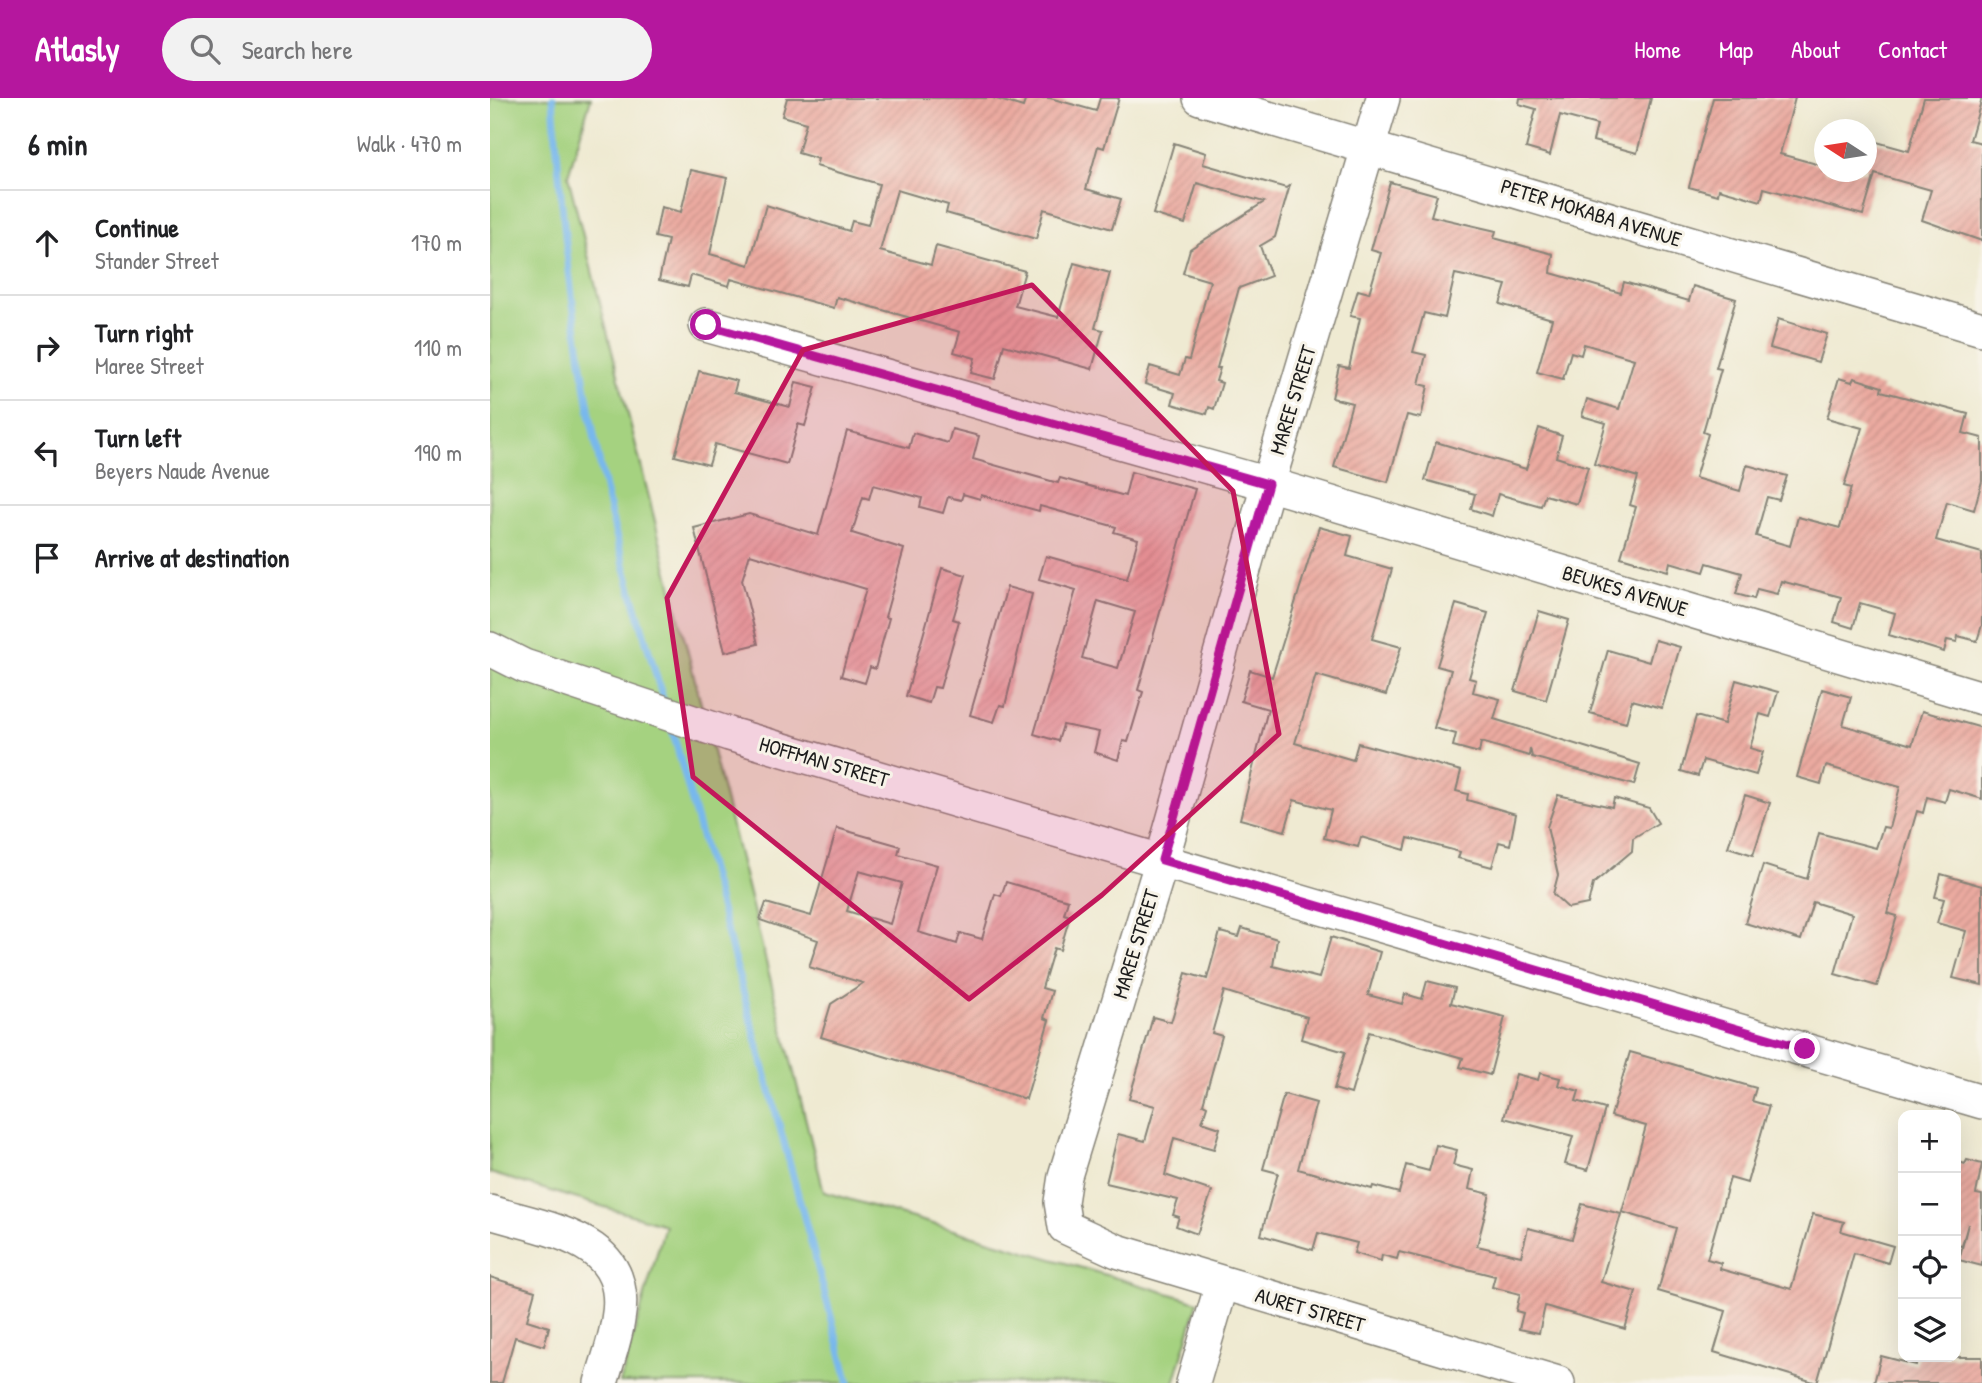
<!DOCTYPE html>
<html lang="en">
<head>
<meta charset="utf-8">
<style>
  body { margin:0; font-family:"Patrick Hand",sans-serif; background:#f2f2f2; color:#202124 }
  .controls { position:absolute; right:21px; bottom:21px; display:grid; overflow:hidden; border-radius:14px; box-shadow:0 7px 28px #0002 }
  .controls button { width:63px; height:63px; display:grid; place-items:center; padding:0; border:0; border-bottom:2px solid #e0e0e0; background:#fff; color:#202124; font:35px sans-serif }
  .compass { position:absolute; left:1324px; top:21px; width:63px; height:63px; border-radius:50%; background:#fff; box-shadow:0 7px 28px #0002; rotate:282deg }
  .stop { position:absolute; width:21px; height:21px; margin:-16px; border:5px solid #b5179e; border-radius:50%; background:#fff }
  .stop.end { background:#b5179e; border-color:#fff; box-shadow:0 2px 7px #0008 }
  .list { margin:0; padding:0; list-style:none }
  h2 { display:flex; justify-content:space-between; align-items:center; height:91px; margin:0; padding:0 28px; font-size:30px }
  h2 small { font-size:23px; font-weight:400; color:#757577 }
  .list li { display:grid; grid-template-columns:46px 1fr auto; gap:21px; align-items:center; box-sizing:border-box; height:105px; padding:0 28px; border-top:2px solid #e0e0e0 }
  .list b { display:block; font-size:26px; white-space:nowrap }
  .list p { margin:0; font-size:23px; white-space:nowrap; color:#757577 }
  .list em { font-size:23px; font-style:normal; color:#757577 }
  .icon { flex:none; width:38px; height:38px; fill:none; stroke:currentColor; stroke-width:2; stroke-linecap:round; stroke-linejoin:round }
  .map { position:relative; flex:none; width:1492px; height:1285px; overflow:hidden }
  header { display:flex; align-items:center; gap:42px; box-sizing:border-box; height:98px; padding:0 35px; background:#b5179e; color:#fff }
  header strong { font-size:33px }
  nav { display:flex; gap:38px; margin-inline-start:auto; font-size:24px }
  .search { width:490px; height:63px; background:#f2f2f2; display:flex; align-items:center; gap:18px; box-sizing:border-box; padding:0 24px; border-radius:38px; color:#757577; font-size:26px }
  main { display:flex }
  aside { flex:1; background:#fff }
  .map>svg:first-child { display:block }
  .green { fill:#a5d280; stroke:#60774e; stroke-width:2 }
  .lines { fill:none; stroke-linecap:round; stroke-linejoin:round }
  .stream { stroke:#78b8ec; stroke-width:7 }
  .building { fill:url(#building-hatch); fill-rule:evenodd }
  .minor-casing { stroke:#868377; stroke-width:36 }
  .minor { stroke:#fff; stroke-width:33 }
  .route { stroke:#b5179e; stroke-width:9 }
  .marked { fill:#c2185b; fill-opacity:0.2; stroke:#c2185b; stroke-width:5; stroke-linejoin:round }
  .labels { text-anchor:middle; stroke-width:6; stroke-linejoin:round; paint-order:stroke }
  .street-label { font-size:21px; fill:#1c1c1c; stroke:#f7f3e8 }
</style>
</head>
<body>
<header>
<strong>Atlasly</strong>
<div class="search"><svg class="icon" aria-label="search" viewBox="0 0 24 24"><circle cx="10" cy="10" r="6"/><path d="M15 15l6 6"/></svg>Search here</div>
<nav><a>Home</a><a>Map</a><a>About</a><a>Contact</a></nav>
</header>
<main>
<aside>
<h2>6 min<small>Walk · 470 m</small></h2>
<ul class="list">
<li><svg class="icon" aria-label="ahead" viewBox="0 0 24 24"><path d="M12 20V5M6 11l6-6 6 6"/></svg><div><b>Continue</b><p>Stander Street</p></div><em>170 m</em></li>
<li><svg class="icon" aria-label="right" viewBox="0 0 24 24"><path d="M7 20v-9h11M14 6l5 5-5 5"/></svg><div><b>Turn right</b><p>Maree Street</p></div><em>110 m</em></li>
<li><svg class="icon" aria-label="left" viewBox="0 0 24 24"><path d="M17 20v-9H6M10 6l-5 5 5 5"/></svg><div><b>Turn left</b><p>Beyers Naude Avenue</p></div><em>190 m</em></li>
<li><svg class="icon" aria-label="arrive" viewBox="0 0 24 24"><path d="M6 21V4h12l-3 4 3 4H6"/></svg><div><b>Arrive at destination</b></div></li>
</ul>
</aside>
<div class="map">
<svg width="1492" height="1285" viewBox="0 0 1492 1285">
  <defs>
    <pattern id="building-hatch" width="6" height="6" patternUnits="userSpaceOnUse" patternTransform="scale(1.75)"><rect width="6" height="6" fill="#ebaaa0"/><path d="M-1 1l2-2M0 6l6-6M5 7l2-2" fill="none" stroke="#c99289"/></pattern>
  </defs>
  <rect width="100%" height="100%" fill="#f7f3e8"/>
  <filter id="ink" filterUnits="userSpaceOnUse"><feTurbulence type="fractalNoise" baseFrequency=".0143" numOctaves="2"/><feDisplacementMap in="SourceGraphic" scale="14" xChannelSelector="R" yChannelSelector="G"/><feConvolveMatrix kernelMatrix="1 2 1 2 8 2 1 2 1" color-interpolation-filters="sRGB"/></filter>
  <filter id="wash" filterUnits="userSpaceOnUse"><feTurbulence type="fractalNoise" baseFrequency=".00686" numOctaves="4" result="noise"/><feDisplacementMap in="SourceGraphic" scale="28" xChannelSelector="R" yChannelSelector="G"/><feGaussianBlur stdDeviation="1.57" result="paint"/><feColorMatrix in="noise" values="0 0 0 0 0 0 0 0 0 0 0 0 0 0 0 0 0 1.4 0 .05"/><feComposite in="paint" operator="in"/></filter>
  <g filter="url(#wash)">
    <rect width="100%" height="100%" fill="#efead2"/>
    <path class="green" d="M0 0H101L78 78 334 1094 708 1204 684 1285H130L175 1127 0 1075Z"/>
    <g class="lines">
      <path class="stream" d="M63 0C73 141 89 283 122 421 137 483 157 544 174 605
        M181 627 359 1285"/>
    </g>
    <g id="blocks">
      <path class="building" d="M297 0H503L533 9 536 0H560L606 13 610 0H629L614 50 608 48 596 91 631 101 622 131 554 111 546 141 456 115 458 107 407 92 390 153 441 167 446 148 535 173 525 208 568 219 584 165 620 175 605 230 613 232 602 271 514 247 505 281 481 275 485 260 464 254 470 234 347 199 344 210 241 181 239 188 201 177 198 189 169 182 178 142 165 139 171 109 191 114 201 72 237 80 220 156 259 167 276 107 359 133 362 123 378 127 389 86 326 68 328 61 308 55 316 25 292 18Z
        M1030 0H1161L1147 55 1103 43 1107 27 1070 17 1060 57 1036 50 1046 11 1029 6Z
        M1223 0H1305L1290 56 1334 68V74H1376V41L1419 53 1434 0H1492L1480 42 1492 45V143L1432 122 1441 92 1385 76 1373 117 1274 90 1271 103 1229 91 1228 97 1199 89Z
        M684 45 716 55 713 66 796 90 800 87 785 139 770 148 781 178 749 190 727 270H730L726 283 732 285 724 311 719 309 717 316 682 306 685 295 655 286 660 268 690 277 695 261 699 262 720 183 693 175 700 151 774 104 707 85 695 126 663 116Z
        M900 84 947 97 941 118 1006 133 1004 140 1063 156 1061 175 1131 195 1134 184 1199 203 1203 188 1246 201 1226 270 1231 271 1213 334 1218 336 1205 380 1250 393 1257 367 1297 378 1289 402 1277 399 1266 438 1300 448 1308 419 1350 430 1361 390 1354 388 1372 330 1337 320 1349 280 1362 284 1364 280 1392 289 1391 293 1478 316 1473 335 1492 340V383L1484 412 1457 404 1446 442 1492 455V527L1487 543 1468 538 1467 544 1457 542 1454 554 1399 537 1405 515 1370 505 1363 530 1344 524 1351 499 1291 483 1287 496 1267 491 1264 501 1246 496 1252 475 1217 465 1214 474 1180 464 1178 473 1131 459 1146 409 1140 407 1148 379 1104 366 1116 325 1092 318 1097 301 1129 311 1144 261 1094 246 1091 257 1081 254 1073 281 1047 274 1062 221 1010 206 1016 187 965 176 955 220 934 215 923 254 936 257 929 286 938 288 931 320 917 317 898 384 844 369 862 305 842 300 849 268 859 270 870 220 860 218 868 192 879 195 891 155 881 152Z
        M1288 221 1337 236 1328 264 1280 250Z
        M209 273 247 283 244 294 300 309 306 284 326 289 315 328 308 326 297 366 225 346 219 367 185 358Z
        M1049 330 1072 338 1066 359 1098 369 1087 406 1055 397 1051 408 1008 396 1002 418 981 411 985 396 935 382 946 344 1036 371Z
        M462 331 489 338 483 361 568 385 570 380 635 398 641 374 705 391 648 592 653 594 638 644 633 643 628 662 604 654 609 634 573 627 568 643 544 636 586 492 549 481 556 458 637 481 648 441 624 434 626 429 550 408 549 413 491 397 490 401 473 396 471 402 458 399 453 415 430 409 432 400 383 387 379 401 373 399 362 435 414 451 395 519 399 520 385 571 380 569 375 585 351 578 376 491 260 456 252 482 268 546 235 554 204 430 259 416 328 437 357 333 419 350 423 335 458 345ZM608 503 645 514 628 570 592 560Z
        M829 429 862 438 857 458 902 471 882 541 911 549 896 597 826 577 805 645 863 662 868 645 971 673 966 693 978 696 977 702 1026 716 1020 747 1009 744 1002 769 968 760 970 754 918 740 915 752 871 739 868 749 834 740 841 712 804 702 795 733 750 721 778 611 751 603 760 572 782 579Z
        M452 470 476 477 463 521 469 523 450 590 444 589 439 605 416 598Z
        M517 489 542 496 515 608 510 607 504 624 480 617Z
        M966 506 998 515 979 580 986 582 983 594 1010 601 1004 621 1150 666 1144 687 1042 659 1040 650 1039 658 991 644 989 655 963 648 966 636 944 630 961 572 947 568Z
        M1049 513 1079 522 1056 602 1025 593Z
        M1165 542 1190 549 1172 610 1142 602 1136 625 1100 615 1118 552 1159 564Z
        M1246 582 1288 594 1280 619 1270 616 1260 650 1273 654 1266 677 1213 662 1208 678 1191 673 1206 618 1234 626Z
        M1332 591 1361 599 1353 627 1422 647 1432 613 1492 630V701L1459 691 1455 704 1437 699 1433 715 1427 713 1397 815 1407 818 1387 888 1345 876 1362 816 1323 804 1311 842 1255 825 1273 767 1317 781 1329 735 1386 750 1393 729 1399 730 1410 689 1336 668 1331 686 1307 679Z
        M1068 697 1122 709 1124 700 1159 710 1168 725 1143 740 1142 753 1103 786 1098 806 1078 810 1063 796 1068 777 1057 729Z
        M1255 697 1280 705 1263 757 1238 749Z
        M347 730 410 748 408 756 447 767 428 834 467 846 470 835 492 841 505 796 511 798 516 784 578 802 574 816 580 818 570 852 564 850 552 890 562 893 554 920 559 922 536 1001 331 939 341 906 373 885 319 869 328 842 270 822 276 805 321 818ZM369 773 412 785 400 826 357 813Z
        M1451 776 1492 788V887L1463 880 1476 833 1447 825 1454 801 1445 799Z
        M752 830 787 841 783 868 829 880 841 839 890 854 878 897 912 906 915 896 932 901 937 883 965 890 961 905 1015 919 1000 977 970 969 973 960 879 934 861 996 844 991 855 954 811 941 817 919 734 893 722 935 732 938 713 1006 717 1008 712 1024 730 1030 724 1051 684 1040 675 1077 722 1093 707 1136 686 1128 689 1119 683 1117 688 1102 616 1085 628 1036 655 1043 665 1008 639 1001 663 919 681 924 696 875 717 881 730 834 749 839Z
        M1140 954 1266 990 1262 1003 1279 1008 1257 1085 1240 1080 1217 1161 1231 1165 1230 1171 1301 1191 1323 1116 1354 1124 1351 1133 1403 1148 1398 1165 1364 1155 1327 1285 1224 1254 1236 1213 1168 1193 1186 1130 1132 1114 1156 1028 1121 1018Z
        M1050 975 1070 980 1068 987 1089 993 1086 1003 1115 1011 1098 1072 1075 1066 1083 1038 1014 1020 1026 976 1048 982Z
        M794 996 826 1005 808 1071 882 1091 883 1088 909 1095 916 1067 939 1073 946 1047 967 1052 963 1067 983 1072 979 1091 1000 1096 987 1148 1031 1158 1038 1130 1082 1141 1092 1106 1131 1116 1111 1184 1146 1194 1135 1231 1055 1208 1049 1235 1029 1231 1033 1215 1026 1213 1030 1196 1002 1189 1005 1178 909 1154 907 1161 892 1157 891 1163 864 1155 867 1145 828 1135 823 1152 771 1137 788 1075 773 1071Z
        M1477 1062 1492 1066 1486 1096 1492 1097V1168L1469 1162 1478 1126 1472 1148 1466 1147V1063L1475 1066Z
        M0 1179 45 1193 37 1222 59 1229 54 1248 25 1239 12 1285H0Z
        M1391 1258 1426 1267 1428 1259H1492V1285H1384Z"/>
    </g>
  </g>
  <g filter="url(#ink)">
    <use href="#blocks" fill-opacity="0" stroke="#868377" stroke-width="2"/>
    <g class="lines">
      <defs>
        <path id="minor" d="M710 0 1492 231
          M893 0 778 386 672 762 575 1078 571 1104 575 1129 627 1153 1068 1285
          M216 227 778 386 1492 600
          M0 551 34 568 239 636 1492 1004
          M0 1114C58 1132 143 1140 128 1222 125 1243 117 1264 111 1285
          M703 1285 732 1186"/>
      </defs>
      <use href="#minor" class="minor-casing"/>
      <use href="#minor" class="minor"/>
    </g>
  </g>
  <g class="lines" filter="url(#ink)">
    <path class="route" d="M216 227 778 386 672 762 1315 951"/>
  </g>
  <path class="marked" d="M542 187 743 393 789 636 612 797 479 901 203 679 177 500 313 252Z"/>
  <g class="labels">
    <g class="street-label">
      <text transform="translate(1101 115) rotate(17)" y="7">PETER MOKABA AVENUE</text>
      <text transform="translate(803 302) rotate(-73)" y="7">MAREE STREET</text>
      <text transform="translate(1135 493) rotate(17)" y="7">BEUKES AVENUE</text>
      <text transform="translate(334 664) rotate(16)" y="7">HOFFMAN STREET</text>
      <text transform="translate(646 846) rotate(-73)" y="7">MAREE STREET</text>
      <text transform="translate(820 1212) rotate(16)" y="7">AURET STREET</text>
    </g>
  </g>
</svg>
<div class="controls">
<button>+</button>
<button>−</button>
<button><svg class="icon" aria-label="locate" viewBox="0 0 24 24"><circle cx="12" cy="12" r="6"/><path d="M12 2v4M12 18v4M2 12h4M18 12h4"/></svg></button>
<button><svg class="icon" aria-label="layers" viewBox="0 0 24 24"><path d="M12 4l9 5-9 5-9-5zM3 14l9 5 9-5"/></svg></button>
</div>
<svg class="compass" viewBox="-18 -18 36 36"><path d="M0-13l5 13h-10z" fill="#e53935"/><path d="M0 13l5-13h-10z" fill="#757577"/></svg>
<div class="stop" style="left:216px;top:227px"></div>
<div class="stop end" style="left:1315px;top:951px"></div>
</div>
</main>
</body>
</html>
